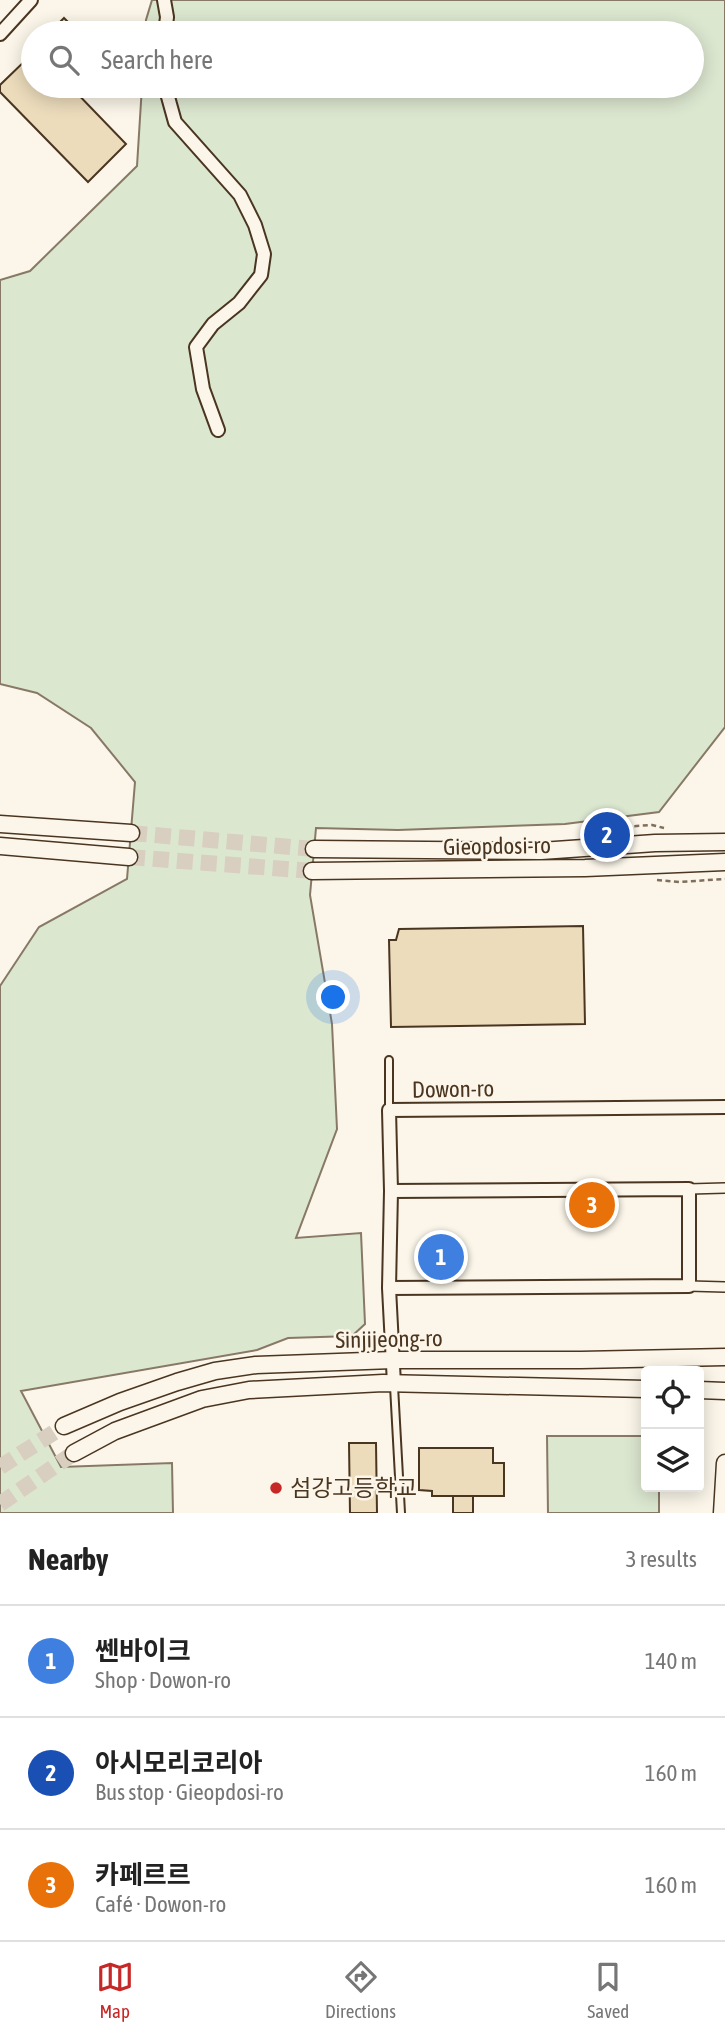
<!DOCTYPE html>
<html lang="en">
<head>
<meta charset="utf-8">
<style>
  body { margin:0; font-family:"Asap Condensed","Noto Sans KR",sans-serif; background:#f6f6f6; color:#222 }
  .controls { position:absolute; right:21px; bottom:21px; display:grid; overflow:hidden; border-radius:7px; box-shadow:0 4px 18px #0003 }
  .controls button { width:63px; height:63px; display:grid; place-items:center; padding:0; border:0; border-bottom:2px solid #e0e0e0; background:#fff; color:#222; font:35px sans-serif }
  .you { position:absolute; left:334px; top:998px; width:24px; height:24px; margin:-18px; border:5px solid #fff; border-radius:50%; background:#1a73e8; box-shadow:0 0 0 10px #1a73e833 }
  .badge { display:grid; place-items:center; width:46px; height:46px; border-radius:50%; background:#c62828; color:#fff; font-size:23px; font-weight:700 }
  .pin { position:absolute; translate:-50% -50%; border:4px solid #fff; box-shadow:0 2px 7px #0006 }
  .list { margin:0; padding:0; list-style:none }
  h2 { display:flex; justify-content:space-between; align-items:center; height:91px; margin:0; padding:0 28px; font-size:30px }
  h2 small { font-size:23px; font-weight:400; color:#767676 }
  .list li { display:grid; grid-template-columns:46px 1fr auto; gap:21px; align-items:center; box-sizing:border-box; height:112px; padding:0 28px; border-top:2px solid #e0e0e0 }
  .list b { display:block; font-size:26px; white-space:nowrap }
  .list p { margin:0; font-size:23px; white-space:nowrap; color:#767676 }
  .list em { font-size:23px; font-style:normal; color:#767676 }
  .icon { flex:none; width:38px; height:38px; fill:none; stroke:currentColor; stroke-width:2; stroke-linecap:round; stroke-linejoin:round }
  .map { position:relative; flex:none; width:725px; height:1513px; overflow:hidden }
  .search { position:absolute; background:#fff; box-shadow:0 4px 18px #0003; left:21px; right:21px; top:21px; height:77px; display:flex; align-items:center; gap:18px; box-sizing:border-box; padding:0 24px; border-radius:38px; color:#767676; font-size:26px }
  .sheet { height:427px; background:#fff }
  nav { display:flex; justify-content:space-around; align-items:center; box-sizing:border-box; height:98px; border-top:2px solid #e0e0e0; background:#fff; font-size:19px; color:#767676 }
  nav a { display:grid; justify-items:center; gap:4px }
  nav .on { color:#c62828 }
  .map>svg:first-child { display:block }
  .green { fill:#dce7d0; stroke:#887966; stroke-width:2 }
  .building { fill:#ecdcbc; stroke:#4a3520; stroke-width:2 }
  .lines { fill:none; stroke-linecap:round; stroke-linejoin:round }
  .tertiary-tunnel { stroke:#d8cfc1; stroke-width:16; stroke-dasharray:16 8; stroke-linecap:butt }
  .service-casing { stroke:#4a3520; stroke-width:10 }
  .pedestrian-casing { stroke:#4a3520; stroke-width:12 }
  .minor-casing { stroke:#4a3520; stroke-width:16 }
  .tertiary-casing { stroke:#4a3520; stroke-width:19 }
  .path { stroke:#7f6f5c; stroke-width:2.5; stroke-dasharray:5 3.5; stroke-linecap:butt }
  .service { stroke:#fbf6e9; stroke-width:6 }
  .pedestrian { stroke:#fbf6e9; stroke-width:9 }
  .minor { stroke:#fbf6e9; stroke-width:12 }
  .tertiary { stroke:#fbf6e9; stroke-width:16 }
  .poi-dot { fill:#c62828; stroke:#fbf6e9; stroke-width:2.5 }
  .labels { text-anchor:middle; stroke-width:5; stroke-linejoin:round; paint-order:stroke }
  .street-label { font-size:23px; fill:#4a3520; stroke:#fbf6e9 }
  .poi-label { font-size:23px; fill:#4a3520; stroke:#fbf6e9; text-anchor:start }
</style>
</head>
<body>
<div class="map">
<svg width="725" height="1513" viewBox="0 0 725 1513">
  <rect width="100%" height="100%" fill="#fbf6e9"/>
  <path class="green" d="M152 0H725V727L659 812 565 824 398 830 316 828 310 895 332 1024 337 1129 296 1238 361 1233 365 1324 352 1336 288 1338 257 1350 21 1391 61 1467 172 1463 173 1513H0V986L39 927 127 879 135 782 91 728 37 693 0 684V280L30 271 137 166 142 86H692V33H145L146 20Z
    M547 1436H646V1487H659V1513H548Z"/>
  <path class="building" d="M64 18 79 33H49Z
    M33 53V86H70L126 144 88 182 0 92V85Z
    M583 926 585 1024 391 1027 389 940H396L399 929Z
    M349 1443H376L377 1513H350Z
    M419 1448H493V1463H504V1496H432V1491L419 1490Z
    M453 1496H473V1513H453Z"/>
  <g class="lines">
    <path class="tertiary-tunnel" d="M131 833 314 849
      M129 857 312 871
      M0 1467 64 1426
      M0 1504 74 1453"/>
    <defs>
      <path id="service" d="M389 1110V1060
        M394 1386 401 1513"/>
      <path id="pedestrian" d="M689 1189 725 1188
        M689 1286 725 1287"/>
      <path id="minor" d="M164 0 167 17 165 33
        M0 34 31 0
        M165 86 175 122 240 195 255 225 264 254 261 275 239 303 213 324 196 347 203 389 218 430
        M389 1288 689 1286V1189L391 1191
        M394 1384 389 1288 391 1191 389 1110 725 1107"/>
      <path id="tertiary" d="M0 824 131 833
        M0 846 129 857
        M314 849 541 851 655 843 725 842
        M312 871 585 868 725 862
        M699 1390 725 1391
        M64 1426 120 1402 177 1382 215 1371 256 1365 393 1360H581L725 1357
        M74 1453 115 1431 202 1399 249 1390 383 1383 646 1389
        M722 1513 725 1463"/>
    </defs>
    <use href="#service" class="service-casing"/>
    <use href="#pedestrian" class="pedestrian-casing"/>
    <use href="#minor" class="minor-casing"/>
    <use href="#tertiary" class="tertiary-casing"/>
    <path class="path" d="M584 832 591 829 652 825 664 828
      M657 880 679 882 725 879"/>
    <use href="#service" class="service"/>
    <use href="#pedestrian" class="pedestrian"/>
    <use href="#minor" class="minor"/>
    <use href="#tertiary" class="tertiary"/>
  </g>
  <circle class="poi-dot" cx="276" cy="1488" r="7"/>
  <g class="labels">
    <g class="street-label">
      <text transform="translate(497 846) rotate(-1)" y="8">Gieopdosi-ro</text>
      <text transform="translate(453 1089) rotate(-1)" y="8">Dowon-ro</text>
      <text transform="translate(389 1339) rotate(-1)" y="8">Sinjijeong-ro</text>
    </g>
    <g class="poi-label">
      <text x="290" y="1496">섬강고등학교</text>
    </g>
  </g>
</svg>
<div class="controls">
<button><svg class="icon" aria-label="locate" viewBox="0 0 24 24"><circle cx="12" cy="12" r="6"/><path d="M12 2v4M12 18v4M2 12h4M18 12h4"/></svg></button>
<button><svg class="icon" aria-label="layers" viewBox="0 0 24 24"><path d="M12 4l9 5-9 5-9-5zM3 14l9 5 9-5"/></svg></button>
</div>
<div class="you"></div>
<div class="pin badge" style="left:441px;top:1257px;background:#3f7fe0">1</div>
<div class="pin badge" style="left:607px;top:835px;background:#1a4fb4">2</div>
<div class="pin badge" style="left:592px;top:1205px;background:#e8710a">3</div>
<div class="search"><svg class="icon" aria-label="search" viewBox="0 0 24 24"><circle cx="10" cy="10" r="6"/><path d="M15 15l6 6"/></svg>Search here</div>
</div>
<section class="sheet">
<h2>Nearby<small>3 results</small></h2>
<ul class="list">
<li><span class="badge" style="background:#3f7fe0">1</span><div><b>쎈바이크</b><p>Shop · Dowon-ro</p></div><em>140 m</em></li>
<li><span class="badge" style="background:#1a4fb4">2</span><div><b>아시모리코리아</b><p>Bus stop · Gieopdosi-ro</p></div><em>160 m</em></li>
<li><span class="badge" style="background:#e8710a">3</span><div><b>카페르르</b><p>Café · Dowon-ro</p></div><em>160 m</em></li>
</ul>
</section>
<nav>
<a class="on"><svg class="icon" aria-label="map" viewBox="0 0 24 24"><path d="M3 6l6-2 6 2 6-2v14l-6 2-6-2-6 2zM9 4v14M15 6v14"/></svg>Map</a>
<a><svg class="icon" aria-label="directions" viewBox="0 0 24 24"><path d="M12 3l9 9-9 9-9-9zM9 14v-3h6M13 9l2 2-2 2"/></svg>Directions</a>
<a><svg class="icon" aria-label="saved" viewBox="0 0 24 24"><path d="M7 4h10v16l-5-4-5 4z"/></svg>Saved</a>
</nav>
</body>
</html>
